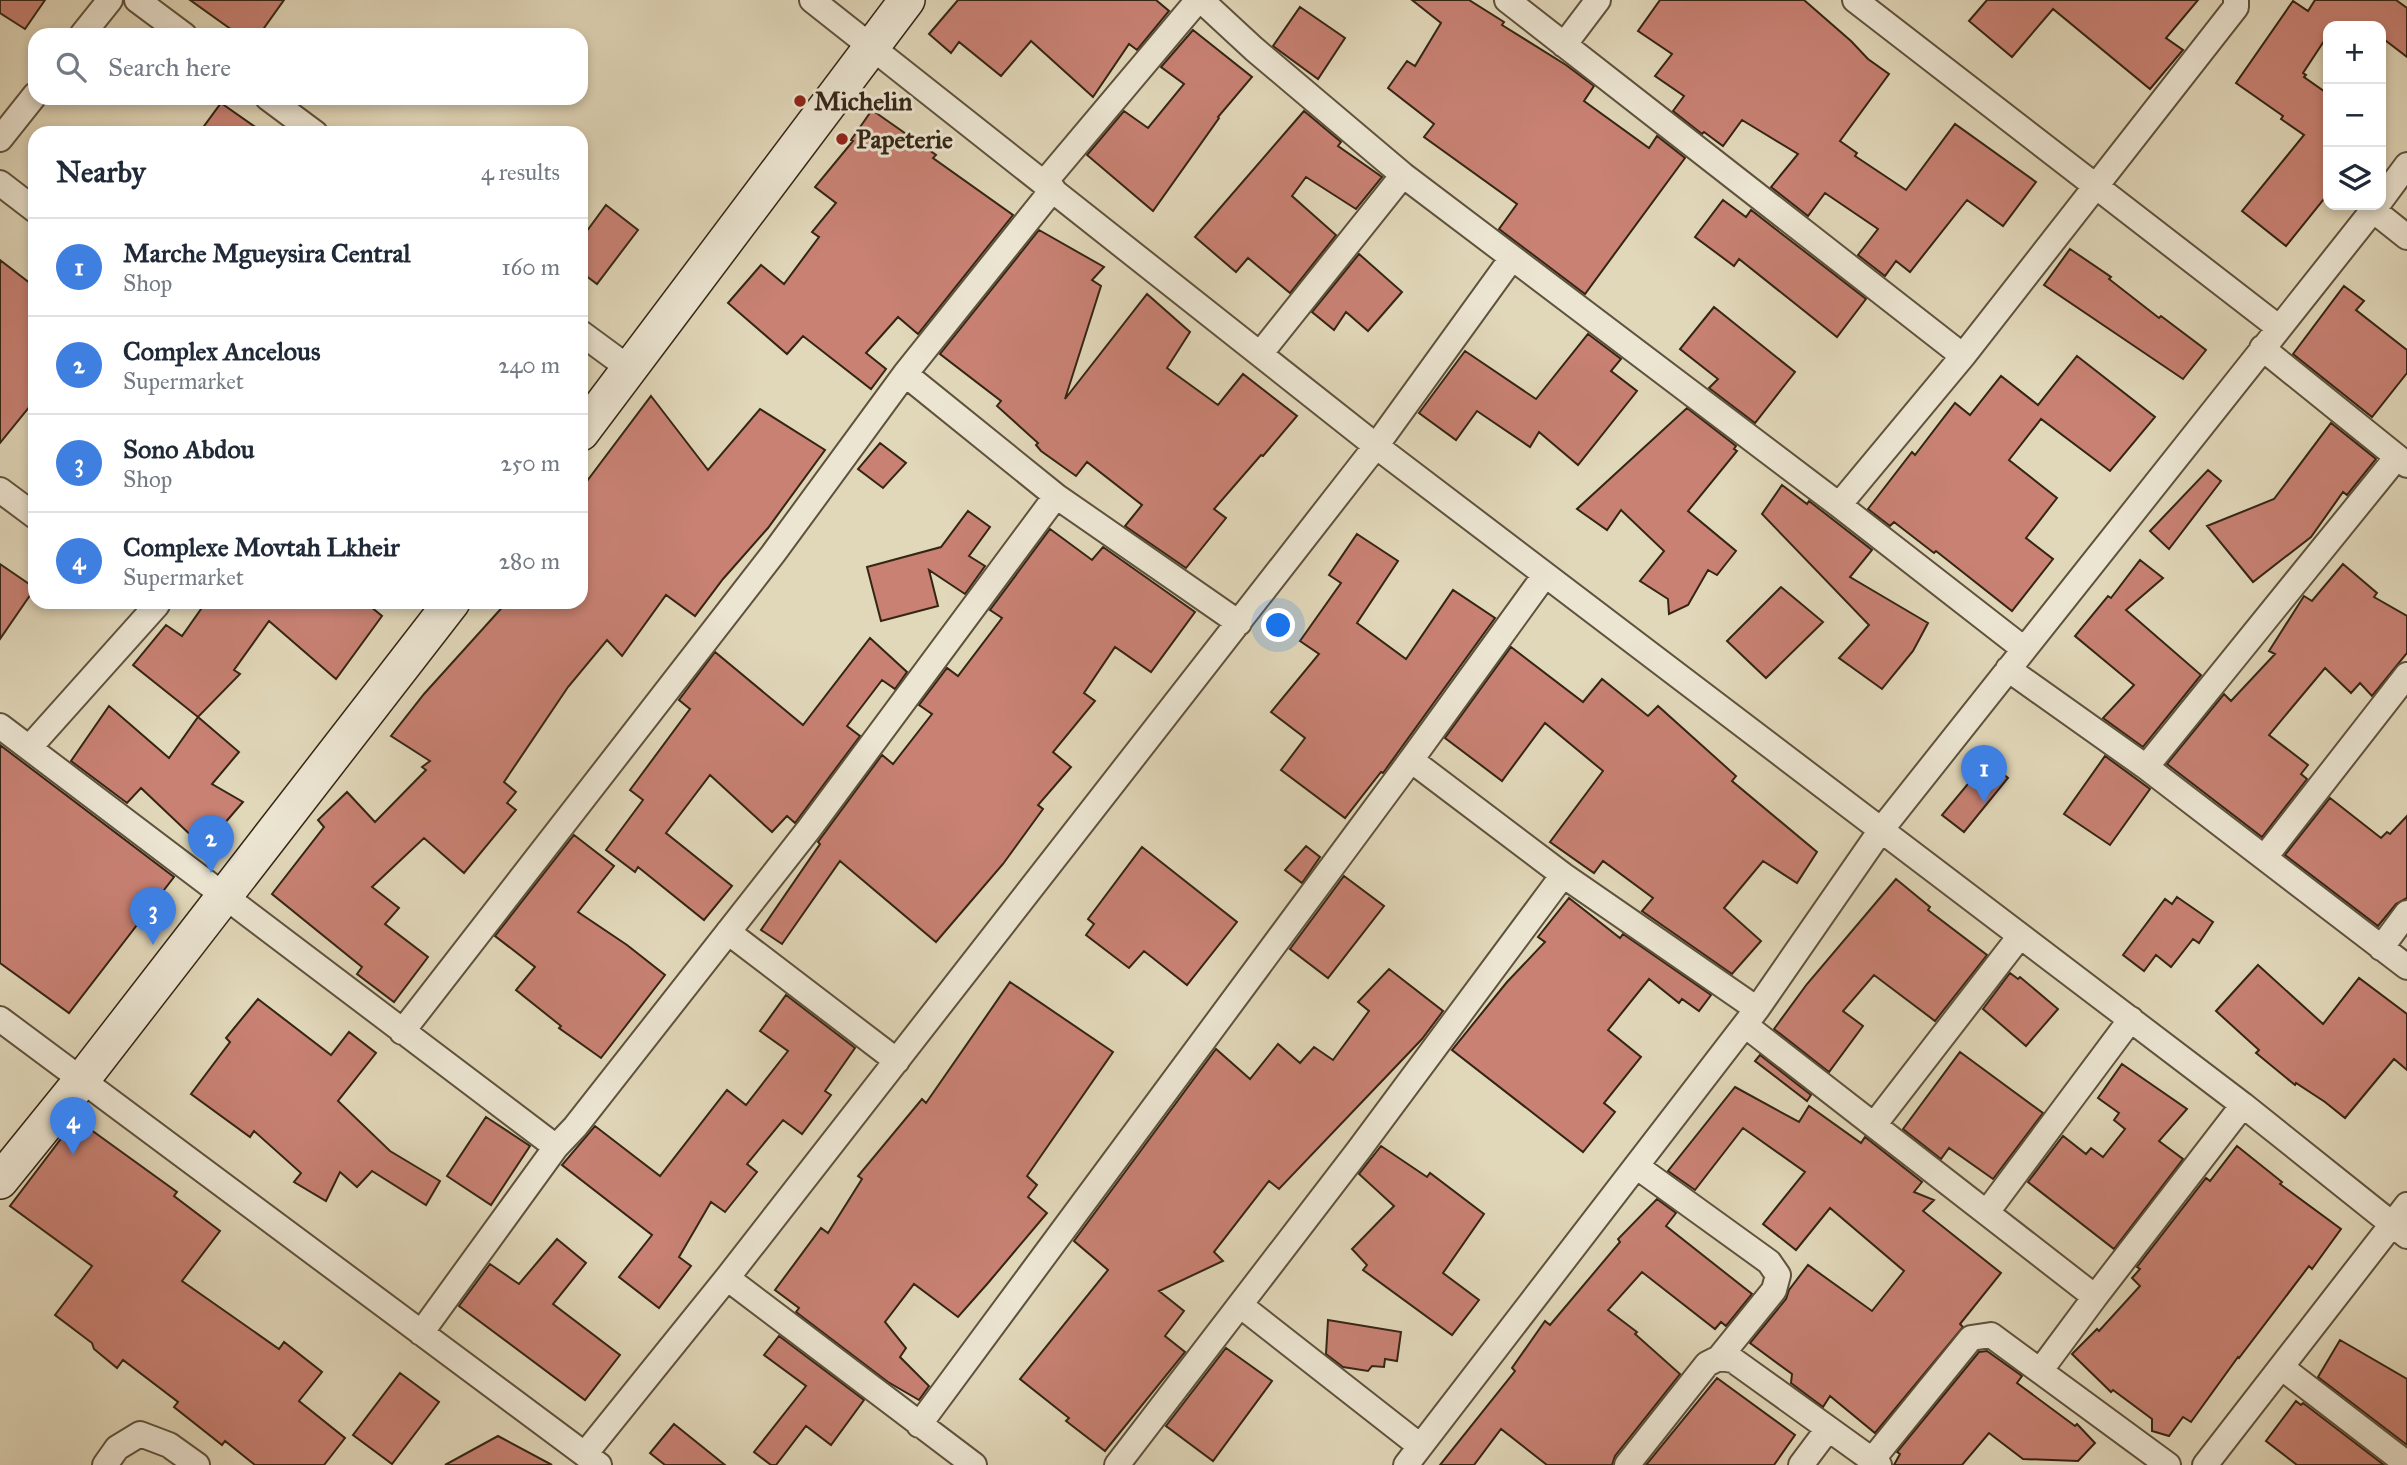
<!DOCTYPE html>
<html lang="en">
<head>
<meta charset="utf-8">
<style>
  body { margin:0; font-family:"IM FELL Great Primer",serif; background:#f2f2f3; color:#1f2937 }
  .controls { position:absolute; right:21px; top:21px; display:grid; overflow:hidden; border-radius:14px; box-shadow:0 4px 10px #0003 }
  .controls button { width:63px; height:63px; display:grid; place-items:center; padding:0; border:0; border-bottom:2px solid #e0e1e3; background:#fff; color:#1f2937; font:35px sans-serif }
  .you { position:absolute; left:1279px; top:626px; width:24px; height:24px; margin:-18px; border:5px solid #fff; border-radius:50%; background:#1a73e8; box-shadow:0 0 0 10px #1a73e833 }
  .badge { display:grid; place-items:center; width:46px; height:46px; border-radius:50%; background:#1a73e8; color:#fff; font-size:23px; font-weight:700 }
  .pin { position:absolute; translate:-50% -58px; filter:drop-shadow(0 2px 4px #0008) }
  .pin::after { content:''; position:absolute; top:37px; width:24px; height:21px; background:inherit; clip-path:polygon(0 0,100% 0,50% 100%) }
  .list { margin:0; padding:0; list-style:none }
  h2 { display:flex; justify-content:space-between; align-items:center; height:91px; margin:0; padding:0 28px; font-size:30px }
  h2 small { font-size:23px; font-weight:400; color:#747a83 }
  .list li { display:grid; grid-template-columns:46px 1fr auto; gap:21px; align-items:center; box-sizing:border-box; height:98px; padding:0 28px; border-top:2px solid #e0e1e3 }
  .list b { display:block; font-size:26px; white-space:nowrap }
  .list p { margin:0; font-size:23px; white-space:nowrap; color:#747a83 }
  .list em { font-size:23px; font-style:normal; color:#747a83 }
  .icon { flex:none; width:38px; height:38px; fill:none; stroke:currentColor; stroke-width:2; stroke-linecap:round; stroke-linejoin:round }
  .map { position:relative; flex:none; width:2407px; height:1465px; overflow:hidden }
  .search { position:absolute; background:#fff; box-shadow:0 4px 10px #0003; left:28px; top:28px; width:560px; height:77px; display:flex; align-items:center; gap:18px; box-sizing:border-box; padding:0 24px; border-radius:21px; color:#747a83; font-size:26px }
  .panel { position:absolute; background:#fff; box-shadow:0 4px 10px #0003; left:28px; top:126px; width:560px; height:483px; border-radius:21px }
  .map>svg:first-child { display:block }
  .building { fill:#c88173; stroke:#342514; stroke-width:2 }
  .lines { fill:none; stroke-linecap:round; stroke-linejoin:round }
  .street-casing { stroke:#5f523d; stroke-width:28 }
  .secondary-casing { stroke:#342514; stroke-width:38 }
  .street { stroke:#ece5d2; stroke-width:24 }
  .secondary { stroke:#ece5d2; stroke-width:35 }
  .poi-dot { fill:#8f2418; stroke:#ece5d2; stroke-width:2.5 }
  .labels { text-anchor:middle; stroke-width:6; stroke-linejoin:round; paint-order:stroke }
  .poi-label { font-size:26px; font-weight:bold; fill:#342514; stroke:#ece5d2; text-anchor:start }
</style>
</head>
<body>
<div class="map">
<svg width="2407" height="1465" viewBox="0 0 2407 1465">
  <rect width="100%" height="100%" fill="#e1d7b9"/>
  <filter id="stains"><feTurbulence type="fractalNoise" baseFrequency=".00286" numOctaves="4"/><feColorMatrix values="0 0 0 0 .2 0 0 0 0 .09 0 0 0 0 .02 0 0 0 .5 -.17"/></filter>
  <radialGradient id="worn" r=".72"><stop offset=".6" stop-color="#630" stop-opacity="0"/><stop offset="1" stop-color="#630" stop-opacity=".3"/></radialGradient>
  <path class="building" d="M0 0H45L25 29 0 13Z
    M190 0H284L259 35H239Z
    M958 0H1156L1169 11 1137 50 1129 44 1093 97 1031 41 1001 76 959 42 951 53 929 34Z
    M1412 0H1469L1504 22 1502 25 1566 65 1594 86 1584 101 1649 148 1657 136 1685 158 1585 294 1499 229 1517 204 1424 137 1434 124 1388 88 1407 61 1415 66 1441 23Z
    M1660 0H1804L1851 41 1868 59 1889 74 1840 141 1857 153 1855 156 1906 190 1955 124 2036 182 2003 226 1967 200 1910 272 1896 261 1885 276 1858 255 1878 229 1825 193 1808 216 1771 187 1798 154 1742 120 1723 146 1704 132 1702 134 1673 111 1684 96 1655 76 1672 54 1638 31Z
    M1987 0H2198L2166 38 2183 50 2150 89 2053 9 2012 57 1969 21Z
    M2315 0H2396L2407 8V57L2381 37V26H2328V35L2303 73 2306 75 2304 77 2328 94V194L2286 246 2242 211 2304 135 2281 119 2283 116 2236 83 2293 1 2308 11Z
    M1300 7 1345 38 1318 79 1273 46Z
    M1193 30 1252 77 1218 117 1219 118 1153 211 1087 155 1124 111 1148 128 1184 84 1161 67Z
    M221 103 264 133H199Z
    M872 110 936 155 933 158 1013 215 918 334 898 317 866 353 886 369 871 389 803 336 787 354 728 303 761 265 784 284 819 237 812 232 836 203 815 187 853 141 851 140Z
    M1304 111 1341 142 1338 146 1382 177 1356 209 1306 177 1292 196 1336 235 1290 293 1248 258 1236 272 1195 237Z
    M1723 200 1746 217 1751 210 1866 299 1837 337 1739 259 1734 266 1695 237Z
    M606 205 638 230 597 284 581 272V239Z
    M1039 230 1104 267 1092 280 1101 286 1065 399 1147 294 1190 332 1167 368 1218 405 1243 374 1297 416 1263 456 1261 455 1214 509 1226 518 1186 568 1125 526 1142 505 1087 462 1076 476 1041 451 1036 445 1038 443 997 406 1001 401 940 354Z
    M2070 249 2111 277 2109 279 2159 318 2161 316 2206 350 2183 379 2044 285Z
    M1359 254 1402 292 1368 331 1346 312 1334 330 1312 312Z
    M0 260 35 287V400L0 443Z
    M2344 286 2364 301 2356 310 2407 350V373L2372 417 2293 354Z
    M1714 307 1795 372 1755 423 1709 388 1718 379 1680 349Z
    M1588 334 1621 359 1611 371 1637 391 1578 465 1539 432 1530 447 1477 411 1456 440 1419 413 1465 351 1536 399Z
    M2077 356 2155 417 2110 471 2041 419 2009 460 2057 498 2026 538 2053 559 2012 611 1936 551 1934 553 1894 522 1890 526 1868 509 1912 452 1915 455 1955 403 1970 415 2001 376 2038 405Z
    M651 396 708 470 760 409 825 450 768 528 723 579 695 616 666 595 622 656 607 640 568 687 504 782 516 792 507 803 516 810 464 873 424 838 372 887 399 908 385 924 428 957 394 1002 357 974 362 967 272 894 324 827 318 820 347 792 375 822 426 770 422 767 430 761 391 736 424 694 507 602H581V489Z
    M1687 408 1736 446 1734 449 1737 451 1688 511 1736 551 1717 575 1708 570 1688 605 1669 614 1668 599 1640 581 1664 551 1621 510 1607 530 1577 509Z
    M2331 423 2376 459 2347 495 2343 492 2311 537 2253 582 2207 526 2274 499Z
    M880 443 906 463 883 488 858 469Z
    M2208 470 2221 481 2169 549 2150 531Z
    M1782 485 1807 504 1809 501 1872 550 1850 577 1928 623 1913 651 1882 689 1839 658 1869 625 1762 514Z
    M968 511 990 527 969 556 985 566 965 594 929 570 938 606 881 621 867 567 941 547Z
    M1050 529 1092 560 1103 547 1195 612 1151 672 1115 647 1084 693 1095 701 1053 752 1071 767 1038 805 1043 809 1003 864 936 942 840 861 782 944 761 930 820 844 818 842 882 755 893 764 932 714 919 705 947 668 958 676 1002 618 990 610Z
    M1357 534 1398 561 1357 623 1406 659 1453 590 1495 618 1383 773 1381 772 1345 818 1281 770 1305 738 1271 712 1319 654 1300 641 1341 583 1329 575Z
    M2140 560 2163 578 2126 610 2201 675 2143 747 2103 718 2134 685 2075 636 2108 596 2111 598Z
    M0 564 35 588 0 639Z
    M2343 564 2377 593 2374 597 2407 616V653L2372 696 2360 683 2351 693 2325 668 2269 735 2308 765 2301 774 2307 779 2262 837 2167 764 2224 694 2231 701 2275 654 2269 651 2304 596 2312 601Z
    M1781 587 1823 622 1766 678 1727 641Z
    M206 602H365L382 616 336 679 269 621 234 670 240 674 198 717 133 665 166 625 182 636Z
    M870 638 907 672 895 689 882 680 847 726 860 736 795 823 787 816 772 832 710 775 666 833 732 886 704 920 638 867 635 872 606 850 643 800 630 790 690 709 679 700 715 652 803 725Z
    M1511 647 1583 702 1602 679 1648 716 1658 706 1736 776 1732 781 1817 852 1797 883 1763 861 1724 908 1761 941 1732 974 1642 911 1653 898 1603 861 1594 873 1550 842 1603 771 1545 723 1502 781 1445 738Z
    M109 706 169 758 198 717 239 752 212 784 243 802 205 846 200 844 141 788 127 803 71 761Z
    M0 745 174 877 69 1013 0 963Z
    M2105 756 2150 789 2110 845 2064 814Z
    M1987 761 2008 778 1964 832 1942 815Z
    M2330 798 2381 838 2387 832 2390 834 2407 816V898L2396 904 2378 926 2285 855Z
    M574 835 614 866 578 912 627 945 665 975 601 1058 559 1028 561 1026 516 990 535 967 495 936Z
    M1306 846 1320 857 1302 883 1285 870Z
    M1142 847 1237 922 1187 985 1144 951 1129 968 1086 935 1094 924 1088 919Z
    M1344 876 1384 906 1328 978 1290 949Z
    M1896 879 1930 907 1928 910 1987 955 1935 1021 1874 975 1843 1011 1863 1026 1829 1072 1774 1029 1807 984Z
    M2177 897 2213 922 2199 943 2193 939 2171 967 2156 955 2144 971 2123 955 2165 899 2172 904Z
    M1569 898 1620 938 1623 934 1711 995 1699 1011 1682 999 1679 1003 1649 979 1608 1030 1641 1057 1604 1103 1615 1112 1583 1152 1452 1050 1507 982 1545 942 1538 937Z
    M2258 965 2323 1024 2359 978 2407 1014V1070L2394 1059 2345 1118 2325 1102 2296 1083 2295 1085 2256 1053 2259 1050 2216 1011Z
    M1389 969 1443 1011 1422 1039 1279 1189 1269 1181 1214 1252 1223 1261 1159 1291 1184 1311 1165 1336 1185 1352 1105 1451 1066 1421 1069 1418 1020 1379 1108 1270 1074 1241 1216 1049 1250 1079 1278 1044 1300 1063 1314 1047 1333 1060 1369 1011 1358 1002Z
    M2010 973 2018 979 2020 977 2058 1009 2026 1046 1983 1009Z
    M1010 982 1113 1052 1027 1176 1037 1185 1028 1197 1047 1213 988 1283 958 1317 914 1284 885 1322 906 1348 900 1357 929 1386 919 1400 888 1382 796 1312 799 1308 775 1290 821 1228 828 1233 862 1179 858 1176 922 1099 926 1103Z
    M786 995 855 1048 825 1091 831 1095 802 1134 783 1120 747 1164 757 1172 725 1212 711 1202 679 1257 691 1266 659 1308 619 1277 652 1235 562 1165 595 1126 660 1176 727 1090 746 1105 788 1051 760 1031Z
    M258 999 331 1055 349 1032 376 1053 338 1101 390 1151 440 1181 426 1205 372 1171 357 1187 340 1172 326 1201 294 1182 301 1173 254 1131 250 1137 191 1094 230 1042 226 1038Z
    M1960 1052 2043 1113 1993 1179 1949 1148 1941 1159 1903 1129Z
    M1760 1055 1811 1095 1807 1101 1755 1061Z
    M2122 1064 2187 1109 2159 1141 2183 1159 2114 1249 2028 1182 2063 1136 2086 1154 2091 1148 2103 1157 2125 1129 2114 1120 2119 1113 2098 1098Z
    M1735 1087 1799 1122 1809 1106 1861 1143 1865 1137 1922 1182 1914 1192 1934 1200 1923 1211 2001 1273 1960 1324 1963 1327 1875 1433 1830 1396 1823 1407 1791 1383 1792 1374 1750 1343 1786 1299 1789 1290 1808 1265 1872 1311 1904 1271 1830 1208 1796 1250 1763 1224 1805 1172 1743 1128 1695 1190 1668 1171Z
    M486 1117 530 1146 491 1205 447 1176Z
    M76 1119 177 1192 174 1196 220 1231 182 1281 279 1349 284 1342 322 1372 299 1401 345 1438 324 1465H255L225 1441 222 1445 174 1407 178 1402 123 1360 117 1368 94 1349 92 1343 55 1315 92 1266 10 1206Z
    M1381 1146 1427 1177 1430 1173 1484 1214 1443 1273 1479 1300 1452 1335 1363 1270 1367 1265 1352 1249 1394 1206 1359 1174Z
    M2237 1146 2282 1182 2280 1184 2341 1229 2312 1269 2309 1266 2239 1358 2238 1357 2191 1422 2183 1417 2169 1436 2152 1431V1419L2113 1390 2111 1392 2072 1354 2097 1329 2099 1331 2140 1286 2132 1278 2140 1269 2137 1267 2206 1178 2210 1181Z
    M1657 1199 1676 1213 1666 1226 1752 1294 1726 1326 1721 1322 1715 1329 1642 1272 1608 1310 1637 1332 1635 1334 1680 1374 1615 1456 1612 1465H1547L1501 1429 1474 1465H1440L1515 1371 1512 1368 1545 1321 1550 1325 1620 1242 1618 1239Z
    M557 1239 586 1263 553 1304 620 1355 585 1400 459 1306 490 1264 519 1284Z
    M1328 1320 1401 1332 1397 1361 1385 1359 1384 1367 1372 1366 1368 1371 1343 1367 1326 1354Z
    M779 1336 864 1400 831 1445 806 1426 776 1465H771L754 1452 806 1386 764 1355Z
    M2340 1340 2407 1379V1445L2318 1377Z
    M1226 1348 1272 1381 1213 1461 1166 1426Z
    M1987 1351 2022 1376 2017 1383 2075 1426 2077 1424 2095 1443 2078 1461 2023 1459 1989 1433 1962 1465H1894L1900 1454 1897 1452 1979 1352Z
    M400 1373 439 1402 392 1464 353 1435Z
    M1717 1378 1795 1435 1774 1465H1646Z
    M2296 1401 2301 1405 2303 1403 2384 1465H2297L2266 1441Z
    M674 1424 725 1465H665L650 1453Z
    M498 1436 552 1465H445Z"/>
  <g class="lines">
    <defs>
      <path id="street" d="M137 0 184 35
        M812 0 1376 446 2243 1105 2407 1236
        M1201 0 1254 49 1403 175 1839 505 2024 649
        M1507 0 1963 356 2236 7V0
        M1855 0 2278 327
        M82 35 110 0
        M1564 45 1598 0
        M268 98 315 133
        M0 139 35 95
        M0 183 35 210
        M1044 183 1198 0
        M2381 200 2407 165
        M2373 210 2407 237
        M581 333 630 369
        M2262 348 2407 465
        M1260 354 1403 175
        M905 374 1056 496
        M0 490 35 516
        M1839 505 1963 356
        M1545 575 1411 760 1563 875
        M2008 669 2146 767 2407 967
        M0 726 556 1147 575 1127 809 829 1056 496 1239 623
        M29 748 157 605 153 602
        M2146 767 2397 457
        M2265 857 2407 675
        M728 932 897 1061
        M2381 948 2407 913
        M0 1019 599 1465
        M1745 1025 2095 1297 2243 1105
        M402 1032 773 554 905 374 1053 189
        M1874 1125 2020 936
        M1636 1166 1769 1262 1778 1275 1774 1290 1719 1358
        M1987 1212 2131 1019
        M727 1278 974 1465
        M1240 1305 1420 1446
        M421 1333 556 1147
        M2281 1367 2407 1464
        M2040 1371 2095 1297
        M919 1425 1411 760
        M585 1454 727 1278 1376 446 1512 258
        M1872 1460 1971 1338 1991 1335 2168 1465
        M105 1465 117 1448 140 1434 169 1445 197 1465
        M1117 1465 1358 1151 1563 875 1757 1009
        M1406 1465 1757 1009 1881 830 2377 205
        M1627 1465 1707 1364 1719 1358 1733 1360 1879 1465
        M1801 1465 1828 1429
        M2205 1465 2407 1205"/>
      <path id="secondary" d="M581 433 907 0
        M0 1181 81 1081 452 602"/>
    </defs>
    <use href="#street" class="street-casing"/>
    <use href="#secondary" class="secondary-casing"/>
    <use href="#street" class="street"/>
    <use href="#secondary" class="secondary"/>
  </g>
  <g class="poi-dot">
    <circle cx="800" cy="101" r="7"/>
    <circle cx="842" cy="139" r="7"/>
  </g>
  <g class="labels">
    <g class="poi-label">
      <text x="814" y="110">Michelin</text>
      <text x="856" y="148">Papeterie</text>
    </g>
  </g>
  <rect width="100%" height="100%" filter="url(#stains)"/>
  <rect width="100%" height="100%" fill="url(#worn)"/>
</svg>
<div class="controls">
<button>+</button>
<button>−</button>
<button><svg class="icon" aria-label="layers" viewBox="0 0 24 24"><path d="M12 4l9 5-9 5-9-5zM3 14l9 5 9-5"/></svg></button>
</div>
<div class="you"></div>
<div class="pin badge" style="left:1984px;top:803px;background:#3f7fe0">1</div>
<div class="pin badge" style="left:211px;top:873px;background:#3f7fe0">2</div>
<div class="pin badge" style="left:153px;top:945px;background:#3f7fe0">3</div>
<div class="pin badge" style="left:73px;top:1155px;background:#3f7fe0">4</div>
<div class="search"><svg class="icon" aria-label="search" viewBox="0 0 24 24"><circle cx="10" cy="10" r="6"/><path d="M15 15l6 6"/></svg>Search here</div>
<section class="panel">
<h2>Nearby<small>4 results</small></h2>
<ul class="list">
<li><span class="badge" style="background:#3f7fe0">1</span><div><b>Marche Mgueysira Central</b><p>Shop</p></div><em>160 m</em></li>
<li><span class="badge" style="background:#3f7fe0">2</span><div><b>Complex Ancelous</b><p>Supermarket</p></div><em>240 m</em></li>
<li><span class="badge" style="background:#3f7fe0">3</span><div><b>Sono Abdou</b><p>Shop</p></div><em>250 m</em></li>
<li><span class="badge" style="background:#3f7fe0">4</span><div><b>Complexe Movtah Lkheir</b><p>Supermarket</p></div><em>280 m</em></li>
</ul>
</section>
</div>
</body>
</html>
